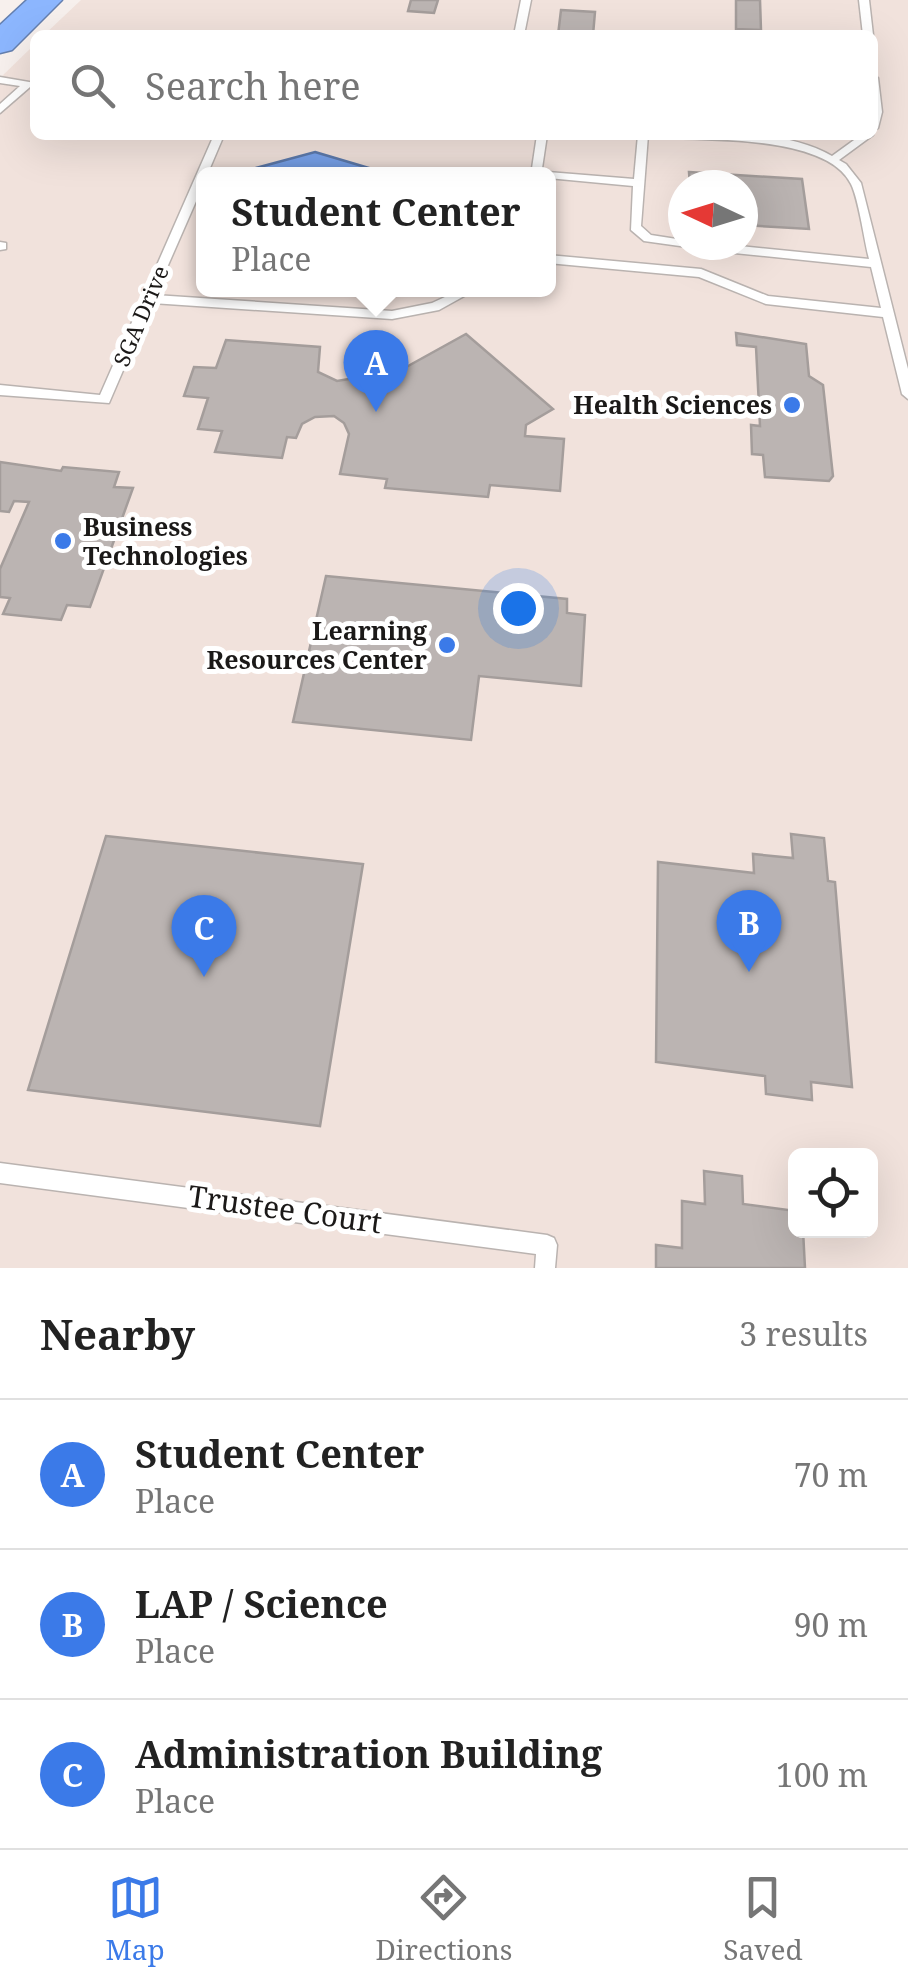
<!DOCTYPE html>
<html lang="en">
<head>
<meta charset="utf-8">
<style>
  body { margin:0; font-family:"Noto Serif",serif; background:#f2f2f2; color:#222 }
  .controls { position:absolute; right:30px; bottom:30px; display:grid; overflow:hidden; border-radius:15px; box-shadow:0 10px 40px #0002 }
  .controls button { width:90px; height:90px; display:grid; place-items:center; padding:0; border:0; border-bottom:2px solid #e0e0e0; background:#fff; color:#222; font:50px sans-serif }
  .compass { position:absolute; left:668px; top:170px; width:90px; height:90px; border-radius:50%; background:#fff; box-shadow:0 10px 40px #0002; rotate:274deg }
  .you { position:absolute; left:518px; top:608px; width:35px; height:35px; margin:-25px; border:8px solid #fff; border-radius:50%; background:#1a73e8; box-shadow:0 0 0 15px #1a73e833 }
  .badge { display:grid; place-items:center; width:65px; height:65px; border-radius:50%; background:#3b7ae8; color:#fff; font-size:32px; font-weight:700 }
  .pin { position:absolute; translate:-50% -82px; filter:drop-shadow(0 2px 5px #0008) }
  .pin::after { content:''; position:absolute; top:52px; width:35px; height:30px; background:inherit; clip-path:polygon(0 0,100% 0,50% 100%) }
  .popup { position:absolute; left:196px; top:167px; width:360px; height:130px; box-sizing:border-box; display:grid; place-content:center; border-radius:15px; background:#fff; filter:drop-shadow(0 2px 8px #0005); font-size:32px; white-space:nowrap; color:#767676 }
  .popup b { font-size:38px; color:#222 }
  .popup::after { content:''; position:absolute; left:50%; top:100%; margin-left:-20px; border:20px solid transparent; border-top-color:#fff }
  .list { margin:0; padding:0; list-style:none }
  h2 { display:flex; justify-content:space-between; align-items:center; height:130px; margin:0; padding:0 40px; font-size:42px }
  h2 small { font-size:32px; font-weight:400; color:#767676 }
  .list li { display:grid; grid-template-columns:65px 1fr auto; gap:30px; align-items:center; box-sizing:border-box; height:150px; padding:0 40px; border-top:2px solid #e0e0e0 }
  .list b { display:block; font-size:38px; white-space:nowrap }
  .list p { margin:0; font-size:32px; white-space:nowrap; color:#767676 }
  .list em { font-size:32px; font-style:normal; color:#767676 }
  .icon { flex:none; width:55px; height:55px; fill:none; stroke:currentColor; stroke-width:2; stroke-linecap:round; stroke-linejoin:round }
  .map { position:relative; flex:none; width:908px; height:1268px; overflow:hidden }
  .search { position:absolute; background:#fff; box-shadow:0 10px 40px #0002; left:30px; right:30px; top:30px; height:110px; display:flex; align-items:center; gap:25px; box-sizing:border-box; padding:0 35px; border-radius:15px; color:#767676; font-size:38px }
  .sheet { height:580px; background:#fff }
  nav { display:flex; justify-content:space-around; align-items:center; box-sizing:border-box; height:140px; border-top:2px solid #e0e0e0; background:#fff; font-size:28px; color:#767676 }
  nav a { display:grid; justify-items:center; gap:5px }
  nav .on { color:#3b7ae8 }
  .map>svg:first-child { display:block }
  .built { fill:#f1e2dc; fill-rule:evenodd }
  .water { fill:#79a3ec; stroke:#5d7aac; stroke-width:2.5 }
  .building { fill:#bbb4b2; stroke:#a49d9b; stroke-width:2.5 }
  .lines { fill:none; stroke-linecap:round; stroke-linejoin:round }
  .lane-casing { stroke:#bab3b0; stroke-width:3 }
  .highway-casing { stroke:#647fae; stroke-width:3 }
  .lane { fill:#fff; fill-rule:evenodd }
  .highway { fill:#8cb6fe; fill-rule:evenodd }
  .poi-dot { fill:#3b7ae8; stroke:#fff; stroke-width:4 }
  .labels { text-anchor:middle; stroke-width:10; stroke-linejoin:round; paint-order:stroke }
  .far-street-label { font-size:22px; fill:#1b1918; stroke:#fff }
  .poi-label { font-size:25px; font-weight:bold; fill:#1b1918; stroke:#fff; text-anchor:end }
  .near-street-label { font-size:30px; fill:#1b1918; stroke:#fff }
</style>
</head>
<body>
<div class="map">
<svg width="908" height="1268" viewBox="0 0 908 1268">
  <rect width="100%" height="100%" fill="#f7f0ed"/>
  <path class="built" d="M81 0H908V1268H0V78L35 44V135H873V35H44ZM204 175H548V290H204ZM683 185H743V245H683ZM796 1156H870V1230H796Z"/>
  <path class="water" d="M315 152 389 174H246L256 168Z"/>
  <path class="building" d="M411 0H438L434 13 408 11Z
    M736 0H760L761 30 736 29Z
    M561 10 595 12 593 35H558Z
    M689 172 802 179 809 229 743 225V185H690Z
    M736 333 806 344 809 376 823 385 833 476 829 481 765 477 763 455 752 454 751 425 760 426 756 347 737 345Z
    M466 334 553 409 526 425 525 436 564 439 560 491 490 485 488 497 385 488 387 479 340 474 349 434 344 423 334 416 315 417 302 424 296 438 287 437 282 458 215 452 222 431 198 429 208 398 184 396 194 367 216 368 226 340 320 347 318 372 337 381 355 378 379 365 390 376Z
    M0 462 61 471 63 467 119 472 114 487 133 488 90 607 67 605 61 620 3 614 10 598 0 597V569L29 502 14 501 9 512 0 511Z
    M326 576 567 599V613L585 615 581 686 479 676 471 740 293 722Z
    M791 834 824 838 828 881 835 882 852 1087 811 1082 812 1100 766 1094 765 1076 656 1062 658 862 754 873 753 854 793 858Z
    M106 836 363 864 320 1126 28 1090Z
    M704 1171 742 1176 743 1204 796 1211V1230H803L805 1268H656V1245L682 1248V1201L705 1204Z"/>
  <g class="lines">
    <defs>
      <path id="lane" d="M521 0H531L524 35H514Z
        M859 0H869L873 35H863Z
        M873 75 878 78 882 112 878 128 873 131Z
        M0 77 35 83V86L30 87 0 113V104L20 86 0 83Z
        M214 135H224L207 175H204V183L155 295 392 311 432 303 460 290H475L439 310 392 319 152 303 109 403 0 395V385L100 395Z
        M537 135H547L541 175H531Z
        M638 135H648L641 226 651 235 683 240V245H688L687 247 644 241 631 230 633 186 548 178V175H543L548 172 634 179Z
        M656 135C712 135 781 127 832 156L861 135H873L839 160 846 164 861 183 908 369V399L902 394 883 317 766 304 699 277 548 263V255L701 269 768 296 881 308 871 267 695 249 689 245H730L869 259C864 240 859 200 851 184 827 135 707 140 661 138Z
        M0 242 6 243V249L0 250Z
        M0 1163 547 1235 554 1238 557 1245 555 1268H535L536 1254 0 1183Z"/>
      <path id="highway" d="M27 0H62L12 50 0 53V25Z"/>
    </defs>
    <use href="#lane" class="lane-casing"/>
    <use href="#highway" class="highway-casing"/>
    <use href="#lane" class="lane"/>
    <use href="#highway" class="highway"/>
  </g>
  <g class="poi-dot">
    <circle cx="792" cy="405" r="10"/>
    <circle cx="63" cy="541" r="10"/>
    <circle cx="447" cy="645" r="10"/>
  </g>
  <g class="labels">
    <g class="far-street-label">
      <text transform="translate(141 316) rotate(-67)" y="8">SGA Drive</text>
    </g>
    <g class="poi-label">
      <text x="772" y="414">Health Sciences</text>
      <text x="83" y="536" text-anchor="start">Business<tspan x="83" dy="29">Technologies</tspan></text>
      <text x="427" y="640">Learning<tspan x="427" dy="29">Resources Center</tspan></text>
    </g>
    <g class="near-street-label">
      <text transform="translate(285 1210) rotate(8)" y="10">Trustee Court</text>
    </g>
  </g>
</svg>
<div class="controls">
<button><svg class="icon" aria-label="locate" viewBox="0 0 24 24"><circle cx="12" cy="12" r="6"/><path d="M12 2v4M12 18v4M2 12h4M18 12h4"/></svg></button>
</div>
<svg class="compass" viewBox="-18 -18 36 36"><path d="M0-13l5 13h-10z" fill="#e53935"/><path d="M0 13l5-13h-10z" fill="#767676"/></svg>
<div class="you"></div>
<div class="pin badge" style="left:376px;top:412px">A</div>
<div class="popup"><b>Student Center</b>Place</div>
<div class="pin badge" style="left:749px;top:972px">B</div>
<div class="pin badge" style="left:204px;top:977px">C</div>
<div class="search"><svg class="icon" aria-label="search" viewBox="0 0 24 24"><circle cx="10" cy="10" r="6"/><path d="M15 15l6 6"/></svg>Search here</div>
</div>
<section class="sheet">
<h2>Nearby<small>3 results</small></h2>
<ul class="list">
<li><span class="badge">A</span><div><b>Student Center</b><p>Place</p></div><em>70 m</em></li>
<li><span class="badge">B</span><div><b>LAP / Science</b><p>Place</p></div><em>90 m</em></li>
<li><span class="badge">C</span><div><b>Administration Building</b><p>Place</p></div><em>100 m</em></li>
</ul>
</section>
<nav>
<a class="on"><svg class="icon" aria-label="map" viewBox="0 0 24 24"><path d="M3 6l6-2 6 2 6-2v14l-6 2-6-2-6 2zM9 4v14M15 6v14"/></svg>Map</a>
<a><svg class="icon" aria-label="directions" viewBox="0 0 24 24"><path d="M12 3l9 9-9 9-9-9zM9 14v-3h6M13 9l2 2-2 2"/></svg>Directions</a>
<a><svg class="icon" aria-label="saved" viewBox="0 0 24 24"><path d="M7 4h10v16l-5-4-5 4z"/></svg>Saved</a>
</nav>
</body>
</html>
